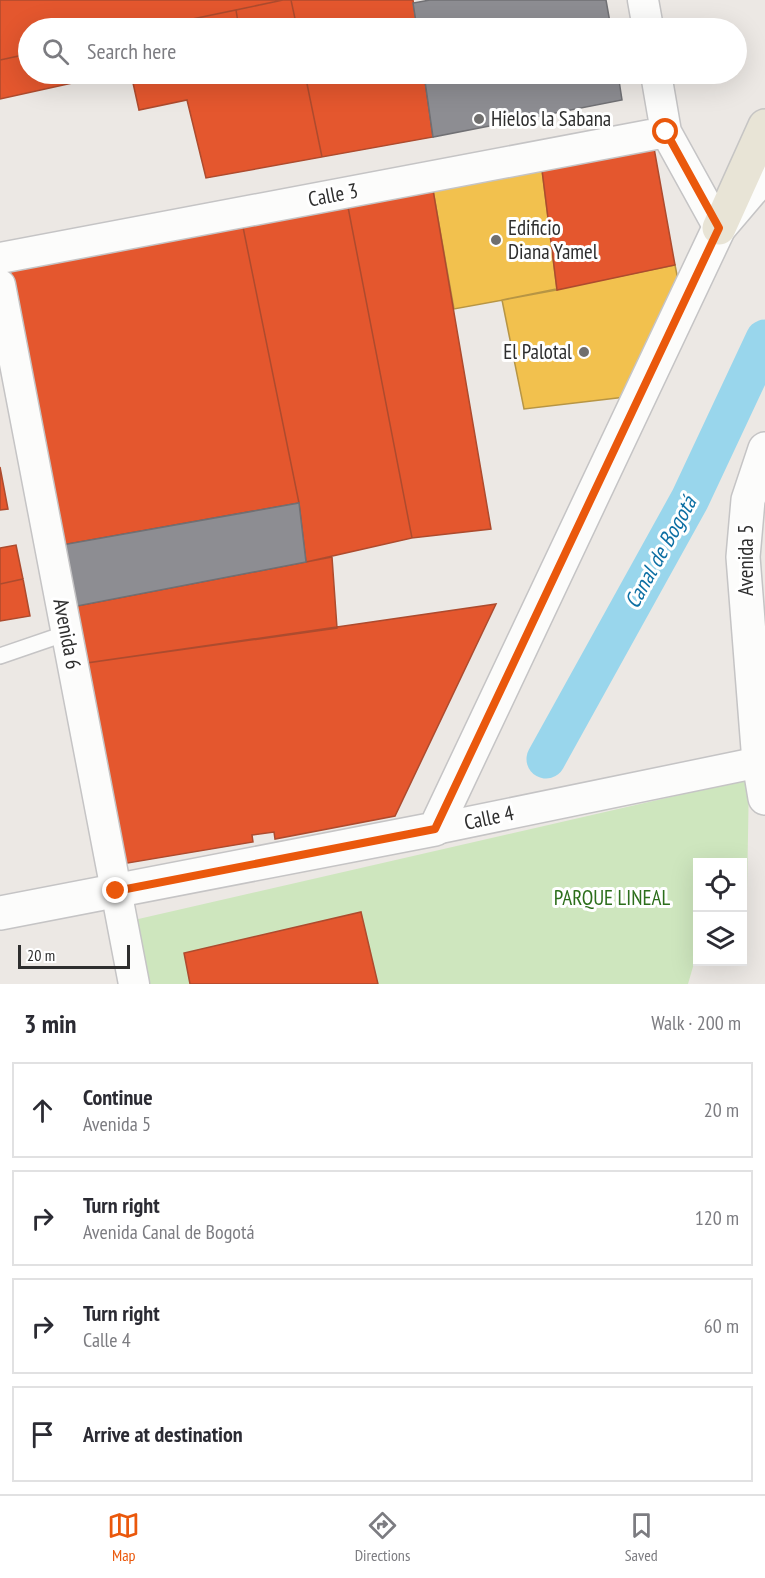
<!DOCTYPE html>
<html lang="en">
<head>
<meta charset="utf-8">
<style>
  body { margin:0; font-family:"PT Sans Narrow",sans-serif; background:#f7f7f7; color:#2b2b33 }
  .controls { position:absolute; right:18px; bottom:18px; display:grid; overflow:hidden; border-radius:0px; box-shadow:0 6px 24px #0002 }
  .controls button { width:54px; height:54px; display:grid; place-items:center; padding:0; border:0; border-bottom:2px solid #e1e1e2; background:#fff; color:#2b2b33; font:30px sans-serif }
  .scale { position:absolute; left:18px; bottom:15px; width:112px; box-sizing:border-box; padding-left:6px; border:3px solid #2e2e2e; border-top:0; font-size:16px; line-height:21px; white-space:nowrap; color:#2e2e2e; -webkit-text-stroke:4px #fff; paint-order:stroke }
  .stop { position:absolute; width:18px; height:18px; margin:-14px; border:4px solid #ea580c; border-radius:50%; background:#fff }
  .stop.end { background:#ea580c; border-color:#fff; box-shadow:0 2px 6px #0008 }
  .list { margin:0; padding:0; list-style:none }
  h2 { display:flex; justify-content:space-between; align-items:center; height:78px; margin:0; padding:0 24px; font-size:26px }
  h2 small { font-size:20px; font-weight:400; color:#7c7c81 }
  .list li { display:grid; grid-template-columns:39px 1fr auto; gap:18px; align-items:center; box-sizing:border-box; height:96px; margin:0 12px 12px; padding:0 12px; border:2px solid #e1e1e2; border-radius:0px }
  .list b { display:block; font-size:22px; white-space:nowrap }
  .list p { margin:0; font-size:20px; white-space:nowrap; color:#7c7c81 }
  .list em { font-size:20px; font-style:normal; color:#7c7c81 }
  .icon { flex:none; width:33px; height:33px; fill:none; stroke:currentColor; stroke-width:2; stroke-linecap:round; stroke-linejoin:round }
  .map { position:relative; flex:none; width:765px; height:984px; overflow:hidden }
  .search { position:absolute; background:#fff; box-shadow:0 6px 24px #0002; left:18px; right:18px; top:18px; height:66px; display:flex; align-items:center; gap:15px; box-sizing:border-box; padding:0 21px; border-radius:33px; color:#7c7c81; font-size:22px }
  .sheet { height:510px; background:#fff }
  nav { display:flex; justify-content:space-around; align-items:center; box-sizing:border-box; height:84px; border-top:2px solid #e1e1e2; background:#fff; font-size:16px; color:#7c7c81 }
  nav a { display:grid; justify-items:center; gap:3px }
  nav .on { color:#ea580c }
  .map>svg:first-child { display:block }
  .green { fill:#cee6be }
  .homes { fill:#f2c14e; stroke:#b79544; stroke-width:1.5 }
  .shops { fill:#e4572e; stroke:#ad4b2e; stroke-width:1.5 }
  .industry { fill:#8d8d92; stroke:#707074; stroke-width:1.5 }
  .lines { fill:none; stroke-linecap:round; stroke-linejoin:round }
  .canal { stroke:#99d6ec; stroke-width:39 }
  .lane-casing { stroke:#c5c4c5; stroke-width:18 }
  .street-casing { stroke:#c5c4c5; stroke-width:33 }
  .secondary-casing { stroke:#c5c4c5; stroke-width:36 }
  .primary-casing { stroke:#c6c5c4; stroke-width:36 }
  .lane { stroke:#fcfcfb; stroke-width:15 }
  .street { stroke:#fcfcfb; stroke-width:30 }
  .secondary { stroke:#fcfcfb; stroke-width:33 }
  .primary { stroke:#e8e4d6; stroke-width:33 }
  .route { stroke:#ea580c; stroke-width:8 }
  .poi-dot { fill:#706f6e; stroke:#fff; stroke-width:2 }
  .labels { text-anchor:middle; stroke-width:6; stroke-linejoin:round; paint-order:stroke }
  .poi-label { font-size:21px; fill:#2e2e2e; stroke:#fff; text-anchor:start }
  .street-label { font-size:21px; fill:#2e2e2e; stroke:#fff }
  .park-label { font-size:21px; fill:#2c6e1b; stroke:#fff }
  .water-label { font-size:22px; font-style:italic; fill:#0d6fa3; stroke:#fff }
</style>
</head>
<body>
<div class="map">
<svg width="765" height="984" viewBox="0 0 765 984">
  <rect width="100%" height="100%" fill="#ece8e4"/>
  <path class="green" d="M749 779 746 948H743L742 862H698L697 953 688 984H146L134 920Z"/>
  <path class="homes" d="M542 170 557 290 454 309 433 190Z
    M675 265 681 295 634 396 524 409 502 300Z"/>
  <path class="shops" d="M0 0H283L149 28H28V54L0 60Z
    M283 0H291L297 28H239L236 10Z
    M291 0H413L417 28H297Z
    M236 10 239 28H149Z
    M28 54V74H113L0 99V60Z
    M131 74H305L322 157 206 178 187 100 139 110Z
    M305 74H424L433 137 322 157Z
    M654 148 675 265 557 290 542 170Z
    M433 190 491 529 412 538 348 207Z
    M348 207 412 538 306 562 299 503 243 227Z
    M243 227 299 503 62 545 0 273Z
    M0 467 8 509 0 510Z
    M16 545 23 579 0 584V548Z
    M332 557 337 628 87 663 77 606Z
    M23 579 30 616 0 621V584Z
    M496 604 395 816 275 839 274 832 252 835 253 842 122 864 87 663Z
    M361 912 378 984H190L184 953Z"/>
  <path class="industry" d="M430 0H606L611 28H417L413 3Z
    M424 74H618L622 100 433 137Z
    M299 503 306 562 77 606 62 545Z"/>
  <g class="lines">
    <path class="canal" d="M546 759 690 499 765 339"/>
    <defs>
      <path id="lane" d="M0 656 67 633"/>
      <path id="street" d="M643 0 648 28
        M656 74 666 132 719 228
        M0 258 666 132
        M0 285 134 984
        M435 829 765 761"/>
      <path id="secondary" d="M765 449 748 500 743 557 759 762 765 798
        M0 913 435 829 719 228 765 174"/>
      <path id="primary" d="M719 228 765 126"/>
    </defs>
    <use href="#lane" class="lane-casing"/>
    <use href="#street" class="street-casing"/>
    <use href="#secondary" class="secondary-casing"/>
    <use href="#primary" class="primary-casing"/>
    <use href="#lane" class="lane"/>
    <use href="#street" class="street"/>
    <use href="#secondary" class="secondary"/>
    <use href="#primary" class="primary"/>
  </g>
  <g class="lines">
    <path class="route" d="M116 891 435 829 719 228 666 132"/>
  </g>
  <g class="poi-dot">
    <circle cx="479" cy="119" r="6"/>
    <circle cx="496" cy="240" r="6"/>
    <circle cx="584" cy="352" r="6"/>
  </g>
  <g class="labels">
    <g class="poi-label">
      <text x="491" y="126">Hielos la Sabana</text>
      <text x="508" y="235">Edificio<tspan x="508" dy="24">Diana Yamel</tspan></text>
      <text x="572" y="359" text-anchor="end">El Palotal</text>
    </g>
    <g class="street-label">
      <text transform="translate(333 195) rotate(-11)" y="7">Calle 3</text>
      <text transform="translate(746 560) rotate(-90)" y="7">Avenida 5</text>
      <text transform="translate(67 634) rotate(79)" y="7">Avenida 6</text>
      <text transform="translate(489 818) rotate(-12)" y="7">Calle 4</text>
    </g>
    <g class="park-label">
      <text x="612" y="905">PARQUE LINEAL</text>
    </g>
    <g class="water-label">
      <text transform="translate(660 552) rotate(-61)" y="8">Canal de Bogotá</text>
    </g>
  </g>
</svg>
<div class="controls">
<button><svg class="icon" aria-label="locate" viewBox="0 0 24 24"><circle cx="12" cy="12" r="6"/><path d="M12 2v4M12 18v4M2 12h4M18 12h4"/></svg></button>
<button><svg class="icon" aria-label="layers" viewBox="0 0 24 24"><path d="M12 4l9 5-9 5-9-5zM3 14l9 5 9-5"/></svg></button>
</div>
<div class="scale">20 m</div>
<div class="stop" style="left:666px;top:132px"></div>
<div class="stop end" style="left:116px;top:891px"></div>
<div class="search"><svg class="icon" aria-label="search" viewBox="0 0 24 24"><circle cx="10" cy="10" r="6"/><path d="M15 15l6 6"/></svg>Search here</div>
</div>
<section class="sheet">
<h2>3 min<small>Walk · 200 m</small></h2>
<ul class="list">
<li><svg class="icon" aria-label="ahead" viewBox="0 0 24 24"><path d="M12 20V5M6 11l6-6 6 6"/></svg><div><b>Continue</b><p>Avenida 5</p></div><em>20 m</em></li>
<li><svg class="icon" aria-label="right" viewBox="0 0 24 24"><path d="M7 20v-9h11M14 6l5 5-5 5"/></svg><div><b>Turn right</b><p>Avenida Canal de Bogotá</p></div><em>120 m</em></li>
<li><svg class="icon" aria-label="right" viewBox="0 0 24 24"><path d="M7 20v-9h11M14 6l5 5-5 5"/></svg><div><b>Turn right</b><p>Calle 4</p></div><em>60 m</em></li>
<li><svg class="icon" aria-label="arrive" viewBox="0 0 24 24"><path d="M6 21V4h12l-3 4 3 4H6"/></svg><div><b>Arrive at destination</b></div></li>
</ul>
</section>
<nav>
<a class="on"><svg class="icon" aria-label="map" viewBox="0 0 24 24"><path d="M3 6l6-2 6 2 6-2v14l-6 2-6-2-6 2zM9 4v14M15 6v14"/></svg>Map</a>
<a><svg class="icon" aria-label="directions" viewBox="0 0 24 24"><path d="M12 3l9 9-9 9-9-9zM9 14v-3h6M13 9l2 2-2 2"/></svg>Directions</a>
<a><svg class="icon" aria-label="saved" viewBox="0 0 24 24"><path d="M7 4h10v16l-5-4-5 4z"/></svg>Saved</a>
</nav>
</body>
</html>
